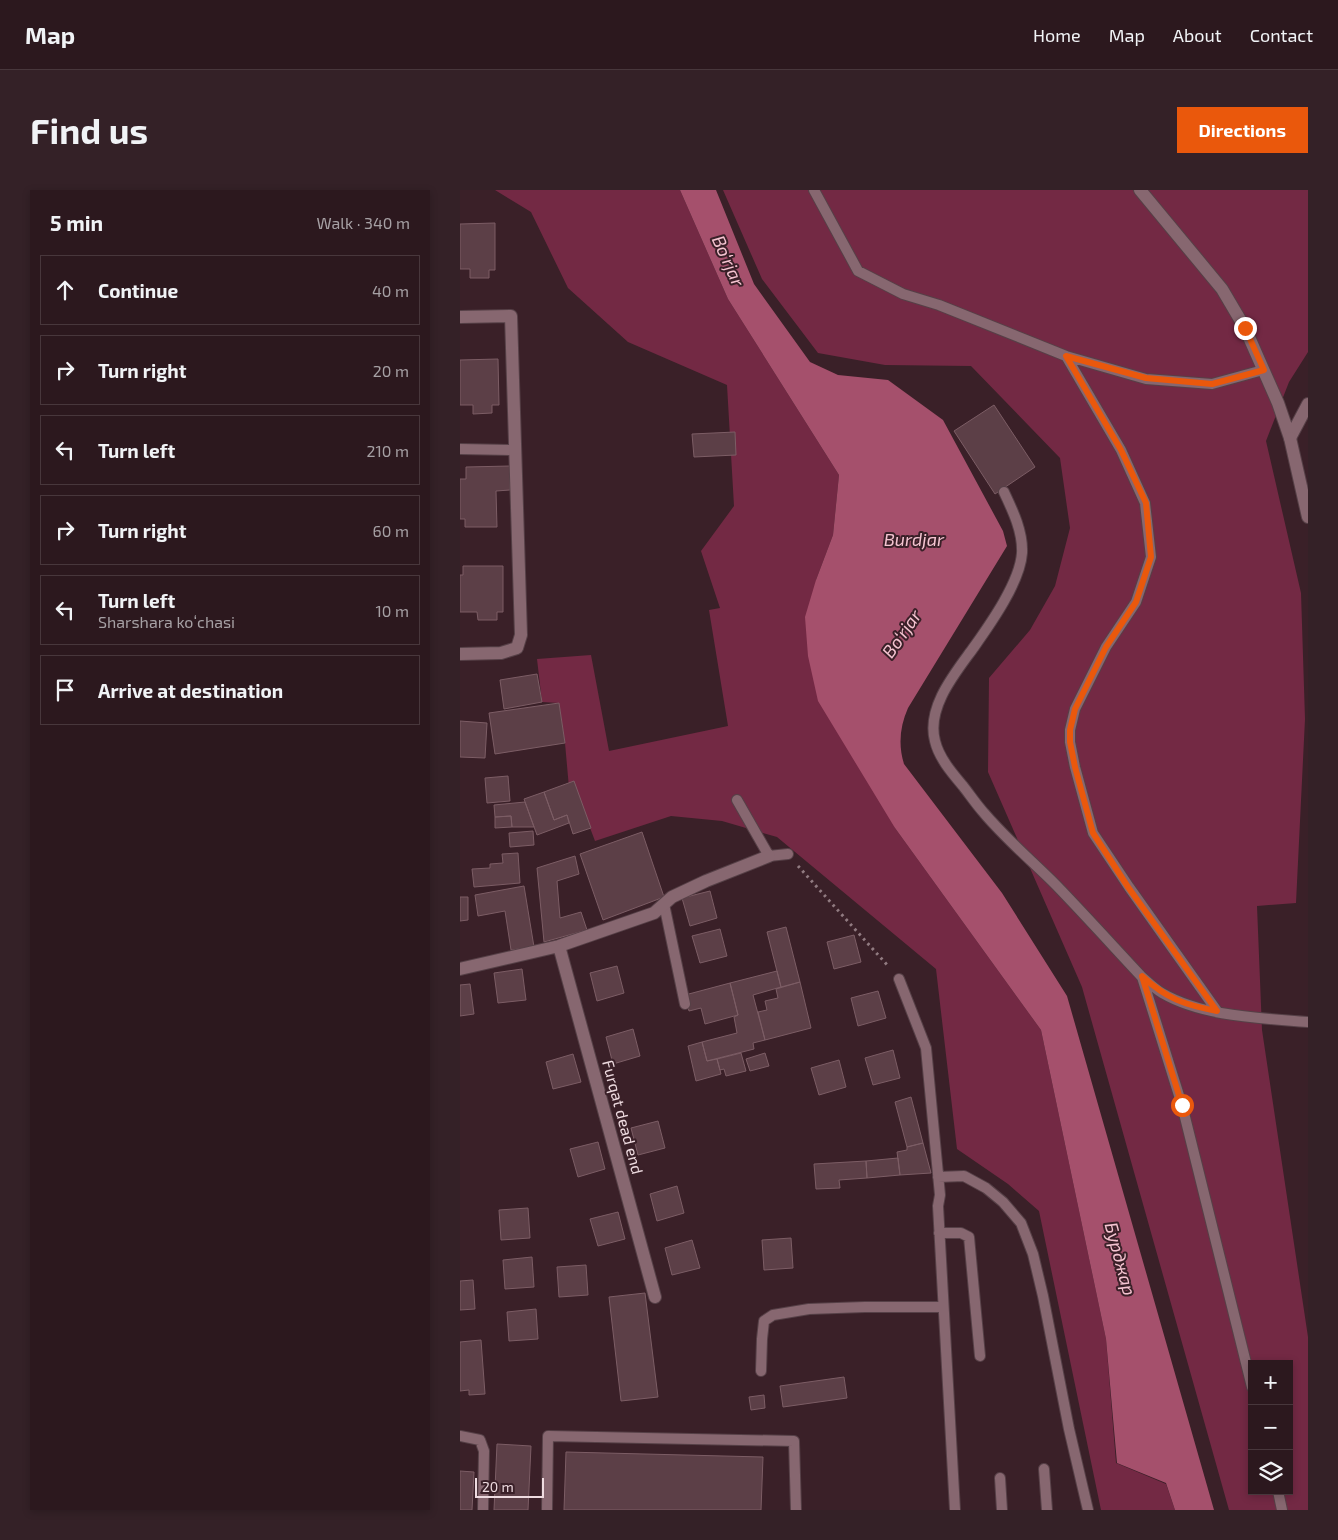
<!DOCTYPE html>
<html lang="en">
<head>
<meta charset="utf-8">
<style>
  body { margin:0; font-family:"Exo 2",sans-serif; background:#342127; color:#f1f3f6 }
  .controls { position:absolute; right:15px; bottom:15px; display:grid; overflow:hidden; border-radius:0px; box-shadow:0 2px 8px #0003 }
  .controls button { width:45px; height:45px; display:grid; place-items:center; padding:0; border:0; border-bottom:1px solid #48373c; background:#2c181e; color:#f1f3f6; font:25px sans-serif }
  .scale { position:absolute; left:15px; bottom:12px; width:69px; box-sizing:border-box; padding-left:5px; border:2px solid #eedbe0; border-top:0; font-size:14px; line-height:18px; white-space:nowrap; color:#eedbe0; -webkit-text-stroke:4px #3a2028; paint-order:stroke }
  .stop { position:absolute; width:15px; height:15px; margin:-11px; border:4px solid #ea580c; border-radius:50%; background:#fff }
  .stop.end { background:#ea580c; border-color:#fff; box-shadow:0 1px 5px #0008 }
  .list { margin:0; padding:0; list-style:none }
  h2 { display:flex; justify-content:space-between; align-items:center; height:65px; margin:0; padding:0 20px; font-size:21px }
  h2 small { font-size:16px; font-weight:400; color:#a6a0a4 }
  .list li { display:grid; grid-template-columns:32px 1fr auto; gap:15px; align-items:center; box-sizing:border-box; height:70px; margin:0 10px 10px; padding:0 10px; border:1px solid #48373c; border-radius:0px }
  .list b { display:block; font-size:19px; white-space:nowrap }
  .list p { margin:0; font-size:16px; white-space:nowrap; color:#a6a0a4 }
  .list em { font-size:16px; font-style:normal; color:#a6a0a4 }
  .icon { flex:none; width:28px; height:28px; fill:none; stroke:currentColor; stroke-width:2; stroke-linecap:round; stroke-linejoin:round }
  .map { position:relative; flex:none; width:848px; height:1320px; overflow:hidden; border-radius:0px }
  header { display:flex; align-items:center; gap:30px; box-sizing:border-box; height:70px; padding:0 25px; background:#2c181e; border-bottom:1px solid #48373c }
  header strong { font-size:24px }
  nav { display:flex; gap:28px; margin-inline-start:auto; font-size:18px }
  .intro { display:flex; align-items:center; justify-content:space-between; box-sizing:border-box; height:120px; padding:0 30px }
  h1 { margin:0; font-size:35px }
  .button { padding:12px 22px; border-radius:0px; background:#ea580c; color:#fff; font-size:18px; font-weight:700 }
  main { display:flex; gap:30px; padding:0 30px }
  aside { flex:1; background:#2c181e; border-radius:0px; box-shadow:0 2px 8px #0003 }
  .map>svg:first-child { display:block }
  .green { fill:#732944; fill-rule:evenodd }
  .water { fill:#a5506c }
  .building { fill:#5c3f47; stroke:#7c5d65 }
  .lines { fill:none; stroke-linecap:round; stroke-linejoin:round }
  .service-casing { stroke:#564047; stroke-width:12 }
  .minor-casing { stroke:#564047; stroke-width:14 }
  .tertiary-casing { stroke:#564047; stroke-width:14 }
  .path { stroke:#917b81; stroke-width:3; stroke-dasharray:2.5 4; stroke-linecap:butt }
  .service { stroke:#876770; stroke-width:10 }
  .minor { stroke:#876770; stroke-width:12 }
  .tertiary { stroke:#876770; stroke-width:12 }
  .route { stroke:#ea580c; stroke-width:6 }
  .labels { text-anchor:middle; stroke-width:4; stroke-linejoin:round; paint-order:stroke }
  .street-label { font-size:16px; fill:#eedbe0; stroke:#3a2028 }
  .water-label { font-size:18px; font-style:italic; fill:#f5c4d1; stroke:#3a2028 }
</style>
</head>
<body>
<header>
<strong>Map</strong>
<nav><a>Home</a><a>Map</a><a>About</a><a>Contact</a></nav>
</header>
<div class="intro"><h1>Find us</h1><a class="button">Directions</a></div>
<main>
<aside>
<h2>5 min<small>Walk · 340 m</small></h2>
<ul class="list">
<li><svg class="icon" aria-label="ahead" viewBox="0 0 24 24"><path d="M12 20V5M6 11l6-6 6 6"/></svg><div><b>Continue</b></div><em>40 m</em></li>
<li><svg class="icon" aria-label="right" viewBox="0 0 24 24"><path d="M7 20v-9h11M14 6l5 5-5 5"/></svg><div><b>Turn right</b></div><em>20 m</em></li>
<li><svg class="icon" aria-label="left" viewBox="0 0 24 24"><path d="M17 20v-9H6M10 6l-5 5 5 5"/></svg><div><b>Turn left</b></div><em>210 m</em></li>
<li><svg class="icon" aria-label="right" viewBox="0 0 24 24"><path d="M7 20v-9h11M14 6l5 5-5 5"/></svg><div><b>Turn right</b></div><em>60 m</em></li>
<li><svg class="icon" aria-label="left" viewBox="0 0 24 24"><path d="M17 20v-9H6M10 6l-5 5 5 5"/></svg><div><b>Turn left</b><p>Sharshara koʻchasi</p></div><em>10 m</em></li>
<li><svg class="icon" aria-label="arrive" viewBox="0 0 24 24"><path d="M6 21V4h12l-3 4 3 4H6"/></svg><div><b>Arrive at destination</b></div></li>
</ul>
</aside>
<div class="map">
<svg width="848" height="1320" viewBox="0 0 848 1320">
  <rect width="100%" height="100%" fill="#3a2028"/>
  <path class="green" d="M35 0H220L268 109 379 285 373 345 356 390 435 638 581 840 646 1149 656 1273 706 1294 715 1320H641L579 1021 548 994 497 959 476 779 317 647 262 631 211 626 135 651 121 614 110 609 105 553 99 513 82 512 77 469 131 465 149 561 268 536 249 420 260 418 241 361 274 316 267 195 168 152 108 98 71 22Z
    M263 0H848V162L829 192 806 251 841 403 845 529 836 713 797 716 802 840 848 1147V1320H769L622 797 528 582 529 488 570 440 595 396 610 338 600 268 511 176 425 175 358 163 302 89ZM792 1174H829V1301H792Z"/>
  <path class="water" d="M220 0H256L294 94 350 172 378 185 428 190 483 230 543 341 547 356 448 518C440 536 438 555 444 574L542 703 607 806 754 1320H715L706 1293 657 1273 646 1149 581 840 435 638 358 511 348 466 345 427 356 390 373 345 379 285 268 109Z"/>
  <path class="building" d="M35 33V80H29V88H10V79H0V34Z
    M38 169 39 215H32V223L13 224V215H0V170Z
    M534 215 575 277 535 304 494 241Z
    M275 242 276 265 234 267 232 244Z
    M50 276V300L36 301 37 337H5V329H0V289H6V277Z
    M3 376H43V422H37V430H18L17 422H0V385H3Z
    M77 484 82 512 44 519 40 490Z
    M99 513 105 553 35 564 29 523Z
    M0 531 27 533 25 568 0 567Z
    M48 586 50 611 27 613 25 588Z
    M114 591 131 638 113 644 107 625 94 630 84 602Z
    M84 602 94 630 107 625 109 633 77 645 64 609Z
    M65 612 74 637H52L51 626 35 627 34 615Z
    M51 626 52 637 35 638V627Z
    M73 641 74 655 50 657 49 643Z
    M182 642 204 707 143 730 120 664Z
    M58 663 60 693 14 697 12 679 30 678V674L43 673 42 664Z
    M115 666 119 684 97 691 100 728 121 722 127 740 84 752 77 678Z
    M64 696 74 757 51 760 45 721 18 726 15 705Z
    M250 701 257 728 230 736 222 708Z
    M0 707H8V730L0 731Z
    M326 737 340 792 321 797 307 742Z
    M260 739 267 766 240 773 232 746Z
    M394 745 401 772 374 779 367 752Z
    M157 776 164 803 137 811 130 783Z
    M62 779 66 810 38 813 34 783Z
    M317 781 321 797 293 805 305 850 293 853 294 859 247 871 242 852 277 843 274 827 278 825 270 793Z
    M340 792 351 838 305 850 298 822 307 820 305 811 318 808 316 799Z
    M270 793 278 825 245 834 241 818 229 821 225 805Z
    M10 794 14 824 0 826V795Z
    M418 801 426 828 398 836 391 808Z
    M173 839 180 866 153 874 146 847Z
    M242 852 247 871 257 869 261 884 236 891 228 856Z
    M433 860 440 888 413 895 405 868Z
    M281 863 286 881 266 886 264 879 260 880 257 869Z
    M305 863 309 876 290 881 286 869Z
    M113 864 121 892 93 899 86 872Z
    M379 870 386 897 359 905 351 878Z
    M451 907 463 953 447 957 435 912Z
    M198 931 205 958 178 965 171 938Z
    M138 952 145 979 118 987 110 959Z
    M463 953 471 983 440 985 437 962 447 960V957Z
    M438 968 440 985 407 988 406 971Z
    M406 971 407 988 379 990 380 998 356 999 354 974Z
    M217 996 224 1023 197 1031 190 1004Z
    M68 1018 70 1048 41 1050 39 1020Z
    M158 1022 165 1049 138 1056 130 1029Z
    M331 1048 333 1078 304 1080 302 1050Z
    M232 1050 240 1078 212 1085 205 1058Z
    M72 1067 74 1097 45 1099 43 1070Z
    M126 1075 128 1105 99 1107 97 1077Z
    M13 1090 15 1119 0 1120V1091Z
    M185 1103 198 1207 161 1211 149 1107Z
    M76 1119 78 1149 49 1151 47 1122Z
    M21 1150 25 1204 9 1205V1200L0 1201V1152Z
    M384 1187 387 1208 323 1217 320 1196Z
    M304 1205 305 1218 291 1220 289 1207Z
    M37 1254 71 1256 68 1320H34Z
    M106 1262 303 1267 301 1320H104Z
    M0 1281 14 1282 12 1320H0Z"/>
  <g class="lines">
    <defs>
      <path id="service" d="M354 0 398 81 443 104 479 115 606 166 661 260 685 313 691 367 676 412 646 457 615 519 610 540V552L615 577 633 643 669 697 757 821
        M606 166 686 189 752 194 803 180
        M0 259 55 260
        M544 302C553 321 563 342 562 363 560 392 531 433 514 457 496 482 466 517 475 551 479 568 492 583 503 596 510 605 516 614 524 623 546 649 572 671 596 695 625 725 653 756 681 786 688 792 695 799 702 803 743 827 802 828 848 832
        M277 610 309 666 328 664
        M204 714 225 814
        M682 787 722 915 792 1197
        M439 789 466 858 480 1005 478 1016 495 1320
        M478 987 504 986 526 998 543 1012 561 1033 573 1064 583 1106 609 1239 628 1320
        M479 1043H501L509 1047 520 1166
        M301 1181 302 1149 304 1131 313 1125 349 1119 405 1117H483
        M0 1246 20 1250 24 1261 23 1320
        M584 1279 587 1320
        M540 1288 542 1320
        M818 1301 822 1320
        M87 1320 88 1246 334 1251 336 1320"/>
      <path id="minor" d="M680 0 762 99 785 138 818 213 830 248
        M0 127 51 126 61 445 57 458 41 463 0 464
        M830 248 848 214
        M99 756 195 1107
        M0 779 99 756 194 723 212 707 246 691 309 666"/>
      <path id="tertiary" d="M830 248 848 327"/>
    </defs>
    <use href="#service" class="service-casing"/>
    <use href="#minor" class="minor-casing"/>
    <use href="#tertiary" class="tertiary-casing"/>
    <path class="path" d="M338 676 429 777"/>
    <use href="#service" class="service"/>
    <use href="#minor" class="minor"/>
    <use href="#tertiary" class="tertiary"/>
  </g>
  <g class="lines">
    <path class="route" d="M722 915 682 786C707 809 725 815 757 821L668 697 633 643 615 577 610 552V540L615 519 646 457 676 412 691 367 686 313 661 260 606 166 686 188 752 194 804 180 785 138"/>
  </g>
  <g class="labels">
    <g class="street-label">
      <text transform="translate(163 927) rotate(75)" y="6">Furqat dead end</text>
    </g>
    <g class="water-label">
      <text transform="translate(268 71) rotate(66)" y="6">Bo‘rjar</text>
      <text x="454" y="356">Burdjar</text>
      <text transform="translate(442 444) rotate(-55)" y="6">Bo‘rjar</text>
      <text transform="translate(660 1069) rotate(75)" y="6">Бурджар</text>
    </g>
  </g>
</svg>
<div class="controls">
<button>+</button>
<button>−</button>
<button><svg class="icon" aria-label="layers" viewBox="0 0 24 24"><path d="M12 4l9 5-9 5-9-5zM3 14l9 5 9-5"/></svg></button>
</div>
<div class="scale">20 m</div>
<div class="stop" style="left:722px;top:915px"></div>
<div class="stop end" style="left:785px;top:138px"></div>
</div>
</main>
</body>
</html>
